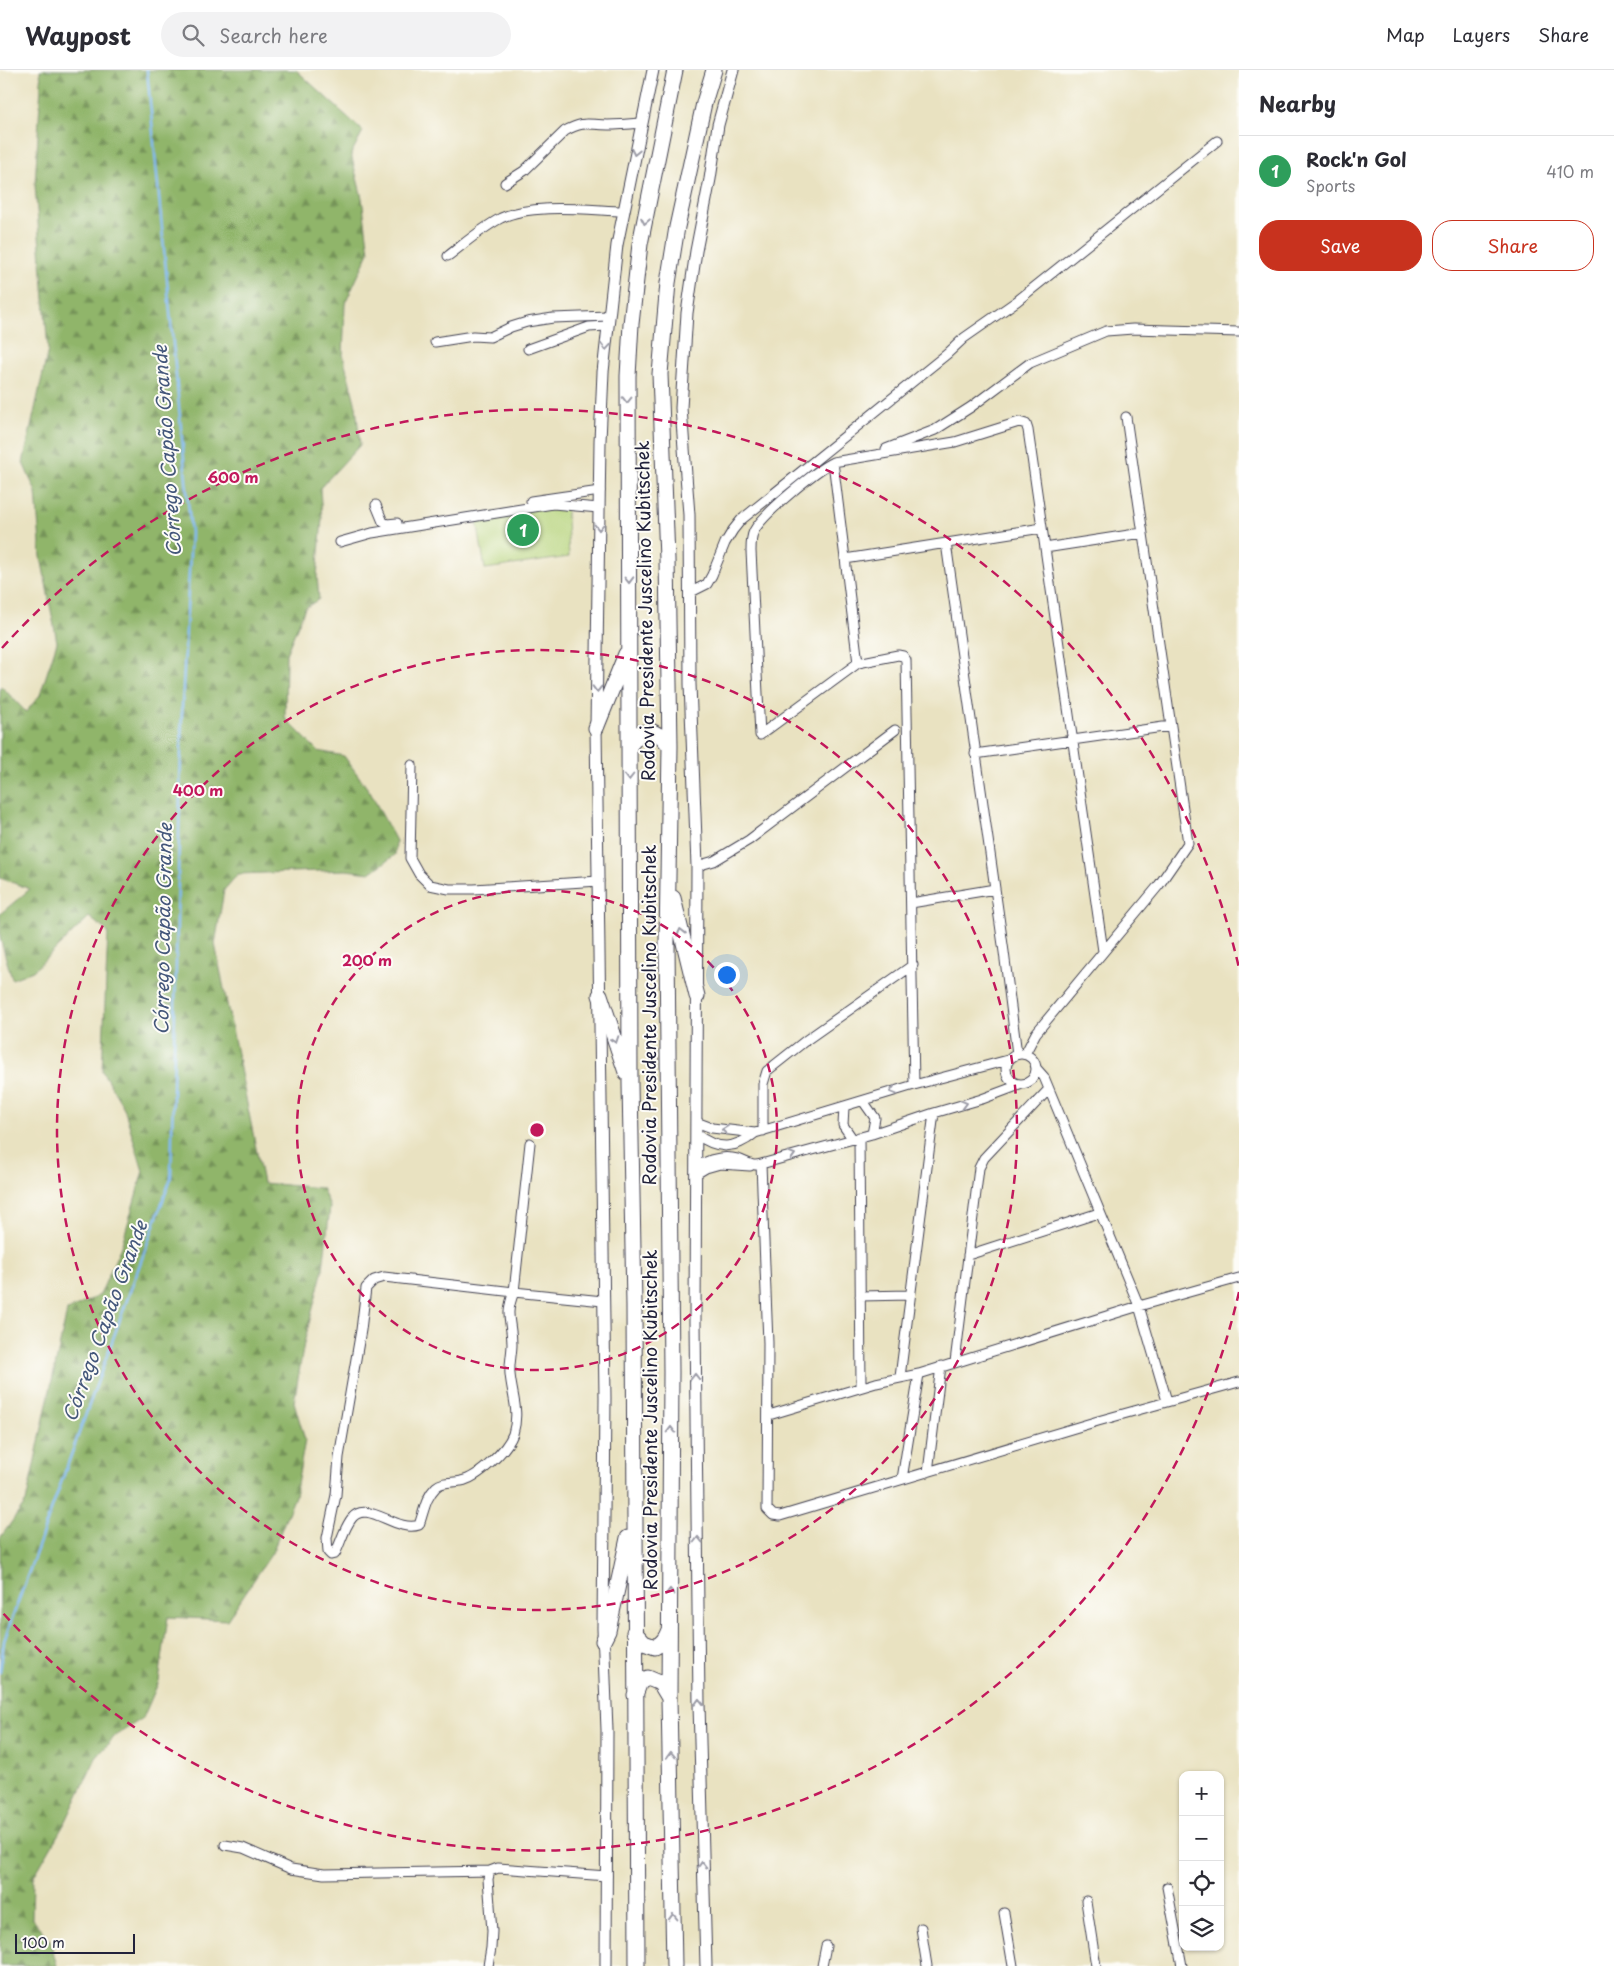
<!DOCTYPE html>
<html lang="en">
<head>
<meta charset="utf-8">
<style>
  body { margin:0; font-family:"Playpen Sans",sans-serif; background:#f2f2f3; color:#2b2b33 }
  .controls { position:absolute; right:15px; bottom:15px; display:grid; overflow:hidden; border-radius:10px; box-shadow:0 1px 4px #0004 }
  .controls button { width:45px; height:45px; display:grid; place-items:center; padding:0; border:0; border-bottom:1px solid #e1e1e2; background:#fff; color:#2b2b33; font:25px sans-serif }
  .scale { position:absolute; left:15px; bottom:12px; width:120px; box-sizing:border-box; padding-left:5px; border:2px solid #22223b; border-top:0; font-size:14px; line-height:18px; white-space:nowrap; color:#22223b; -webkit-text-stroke:4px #fdfcf7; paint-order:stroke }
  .you { position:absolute; left:726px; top:904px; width:18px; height:18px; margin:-12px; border:4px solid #fff; border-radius:50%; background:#1a73e8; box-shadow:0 0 0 8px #1a73e833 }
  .badge { display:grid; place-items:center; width:32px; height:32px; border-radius:50%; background:#c8321e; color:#fff; font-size:16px; font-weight:700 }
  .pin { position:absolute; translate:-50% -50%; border:2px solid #fff; box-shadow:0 1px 5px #0006 }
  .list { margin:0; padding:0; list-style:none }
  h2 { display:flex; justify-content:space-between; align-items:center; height:65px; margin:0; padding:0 20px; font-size:21px }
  h2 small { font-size:16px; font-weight:400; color:#7c7c81 }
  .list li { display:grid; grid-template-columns:32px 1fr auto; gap:15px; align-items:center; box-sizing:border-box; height:70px; padding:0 20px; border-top:1px solid #e1e1e2 }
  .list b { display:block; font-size:19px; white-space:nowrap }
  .list p { margin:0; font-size:16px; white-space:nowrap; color:#7c7c81 }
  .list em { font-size:16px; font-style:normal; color:#7c7c81 }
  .actions { display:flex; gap:10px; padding:15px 20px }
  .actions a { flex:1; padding:11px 0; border:1px solid #c8321e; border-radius:20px; text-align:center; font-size:18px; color:#c8321e }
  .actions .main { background:#c8321e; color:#fff }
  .icon { flex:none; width:28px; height:28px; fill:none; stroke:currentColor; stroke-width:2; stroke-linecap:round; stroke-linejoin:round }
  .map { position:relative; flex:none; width:1239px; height:1896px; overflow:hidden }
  header { display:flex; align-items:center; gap:30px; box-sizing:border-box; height:70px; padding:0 25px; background:#fff; border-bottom:1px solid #e1e1e2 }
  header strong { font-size:24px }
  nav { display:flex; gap:28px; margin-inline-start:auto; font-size:18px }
  .search { width:350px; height:45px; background:#f2f2f3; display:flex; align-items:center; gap:12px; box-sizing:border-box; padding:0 18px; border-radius:28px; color:#7c7c81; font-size:19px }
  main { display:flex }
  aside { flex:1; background:#fff }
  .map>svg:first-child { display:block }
  .forest { fill:url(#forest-firs); stroke:#596c52 }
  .pitch { fill:#b5d37a; stroke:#6c7a5a }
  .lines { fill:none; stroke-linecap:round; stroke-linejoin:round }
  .stream { stroke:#82baf2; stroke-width:2.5 }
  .street-casing { stroke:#403f4f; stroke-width:11 }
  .secondary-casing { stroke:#403f4f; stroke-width:13 }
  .highway-casing { stroke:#403f4f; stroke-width:17 }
  .street { stroke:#fff; stroke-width:9 }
  .secondary { stroke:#fff; stroke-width:11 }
  .highway { stroke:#fff; stroke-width:15 }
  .oneway { stroke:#9c9ca7 }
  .ring { fill:none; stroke:#c2185b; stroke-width:2.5; stroke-dasharray:9 6 }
  .labels { text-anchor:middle; stroke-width:4; stroke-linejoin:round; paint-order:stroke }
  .street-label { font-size:18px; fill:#22223b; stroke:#fdfcf7 }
  .water-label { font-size:19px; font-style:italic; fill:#44577b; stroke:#fdfcf7 }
  .centre { fill:#c2185b; stroke:#fdfcf7; stroke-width:2.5 }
  .ring-label { font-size:15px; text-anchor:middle; font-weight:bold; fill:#c2185b; stroke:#fdfcf7; stroke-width:4; stroke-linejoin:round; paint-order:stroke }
</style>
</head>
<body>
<header>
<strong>Waypost</strong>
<div class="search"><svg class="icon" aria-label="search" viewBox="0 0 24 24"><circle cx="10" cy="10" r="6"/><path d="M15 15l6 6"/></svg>Search here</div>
<nav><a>Map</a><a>Layers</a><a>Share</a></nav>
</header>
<main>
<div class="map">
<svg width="1239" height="1896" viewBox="0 0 1239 1896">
  <defs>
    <pattern id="forest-firs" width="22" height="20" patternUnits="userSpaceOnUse" patternTransform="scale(1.25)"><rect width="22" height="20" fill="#90b56a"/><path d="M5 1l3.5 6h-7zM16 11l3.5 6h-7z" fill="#759358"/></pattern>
  </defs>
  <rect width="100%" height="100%" fill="#fdfcf7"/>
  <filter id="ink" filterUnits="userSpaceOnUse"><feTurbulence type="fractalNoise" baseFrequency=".02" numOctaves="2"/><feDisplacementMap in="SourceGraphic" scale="10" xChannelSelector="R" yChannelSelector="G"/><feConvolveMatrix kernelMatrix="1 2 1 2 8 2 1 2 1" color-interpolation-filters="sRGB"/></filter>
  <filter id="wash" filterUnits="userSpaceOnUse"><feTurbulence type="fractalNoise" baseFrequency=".0096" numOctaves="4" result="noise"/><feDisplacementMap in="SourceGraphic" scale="20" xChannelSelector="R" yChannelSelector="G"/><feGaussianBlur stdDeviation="1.12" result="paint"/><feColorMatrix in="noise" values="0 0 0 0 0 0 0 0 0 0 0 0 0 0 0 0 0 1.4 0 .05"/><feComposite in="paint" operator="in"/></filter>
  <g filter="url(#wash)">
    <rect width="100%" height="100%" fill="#e9e2c1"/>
    <path class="forest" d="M40 0H296L363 61 351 84 362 128 369 182 345 234 343 286 356 336 360 375 320 418 322 449 317 506 319 529 305 538 286 584 285 648 318 681 344 686 370 722 396 771 395 785 370 803 346 800 238 804 224 820 215 874 263 1113 322 1118 330 1137 323 1199 304 1273 294 1332 305 1370 295 1426 272 1483 227 1550 168 1547 159 1611 143 1648 115 1666 96 1688 66 1751 33 1808 32 1849 50 1870 57 1896H0V1468L26 1432 67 1241 100 1225 122 1174 143 1101 124 1038 102 1001 108 862 89 847 33 901 12 909 0 868V844L30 819 0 808V619L1 616 26 642 40 625 57 572 41 487 36 422 23 393 48 280 35 115 41 15Z"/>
    <path class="pitch" d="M566 432 569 487 485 499 476 445Z"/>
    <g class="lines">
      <path class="stream" d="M0 1602 4 1571 171 1108 182 637 191 463 147 0"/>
    </g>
  </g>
  <g filter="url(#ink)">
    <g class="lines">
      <defs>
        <path id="street" d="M505 113 524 101 565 61C585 50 588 55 608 55 619 55 630 54 641 53
          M448 186C465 173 482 158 501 148 532 133 588 140 623 141
          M435 272 473 266 490 267 511 257 527 252 553 248 608 246
          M528 279 589 257 607 256
          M886 379 935 360 971 337 1030 293 1106 261 1133 259 1239 262
          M833 392 858 593
          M531 431 600 421
          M376 435 383 452 387 454 397 453
          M340 472 372 463 553 434 599 438
          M946 473 1004 882 1017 984
          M1045 478 1142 463
          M845 489 1042 458
          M689 523 707 514 712 505 725 473 733 460 741 450 947 284 964 268 1017 231 1217 71
          M760 665 751 481C751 474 751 467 754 461 762 445 816 400 833 392L955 372 1019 352 1026 354 1028 360 1103 881
          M760 665 858 593 898 585 903 586 906 590 914 1015
          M975 684 1170 656
          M412 695 410 788 419 804 430 815 449 819H474L599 811
          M697 796 714 791 749 770 895 660
          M911 833 995 819
          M1006 999a15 15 0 1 1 30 0a15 15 0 1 1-30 0Z
          M1025 984 1036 963 1159 815 1188 773 1126 347
          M1036 998 1044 1007 1049 1019 1139 1236 1167 1331
          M863 1031 875 1048 872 1064
          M844 1037 843 1055 852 1068
          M696 1052 712 1058 755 1063
          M763 1061V1014L767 1001 805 971 913 895
          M696 1064C717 1080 735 1080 755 1063L914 1015 1008 990
          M859 1067 861 1317
          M530 1073 514 1222 603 1231
          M761 1094 768 1273 767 1439 773 1445 780 1446 1098 1351 1239 1312
          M696 1097C709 1089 723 1085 738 1089 747 1092 751 1097 761 1094L872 1064 934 1043 982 1029 1022 1014
          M696 1104 706 1098 720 1094 750 1096
          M968 1185 1099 1143
          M384 1207 514 1222C504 1247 512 1251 512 1274 512 1284 509 1294 510 1304 512 1326 520 1341 513 1364 507 1380 478 1408 461 1411 453 1413 442 1411 436 1417 425 1428 424 1442 419 1455 396 1463 367 1429 352 1448 344 1458 341 1472 335 1484L331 1485 328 1482 327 1468 336 1425 339 1387 361 1260 366 1218 374 1210Z
          M860 1226 910 1225
          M955 1292 979 1098 984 1088 1049 1019
          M900 1307 934 1043
          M769 1345 876 1313 919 1304 1139 1236 1239 1208
          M928 1402 941 1296
          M902 1409 919 1304
          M225 1775 243 1778 291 1799 324 1804 490 1801
          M1167 1817 1182 1896
          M1086 1831 1096 1896
          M1004 1843 1013 1896
          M921 1858 927 1896
          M488 1896 491 1878 492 1861 488 1809 490 1801 498 1798 607 1806
          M822 1896 826 1876"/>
        <path id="secondary" d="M606 1896 607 1660 603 1559 605 1328 596 658 600 371 603 302 617 175 653 0
          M706 1896 699 1634 695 1252 697 796 690 614 689 445 681 338 687 243 696 181 710 109 718 55 733 0"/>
        <path id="highway" d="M596 658 626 584
          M629 676 640 663 651 661 662 667 670 676
          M673 828 697 926
          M600 925 626 1002
          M634 1562 644 1573 655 1577C663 1573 666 1568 669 1560
          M603 1571 608 1561 628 1468
          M635 1625 640 1612 648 1608 660 1613 669 1628
          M637 1896 634 1235 630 1014 628 306 631 254 640 174 675 0
          M674 1896 669 1628 671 1302 667 873 670 676 667 489 660 304 668 213 677 157 704 33 714 0"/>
      </defs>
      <use href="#street" class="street-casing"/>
      <use href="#secondary" class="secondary-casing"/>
      <use href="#highway" class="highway-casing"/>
      <use href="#street" class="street"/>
      <use href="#secondary" class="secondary"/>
      <use href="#highway" class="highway"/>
    </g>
    <defs><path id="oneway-chevron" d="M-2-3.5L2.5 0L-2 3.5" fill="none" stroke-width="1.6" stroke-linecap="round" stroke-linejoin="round" transform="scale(1.25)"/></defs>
    <g class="oneway">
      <use href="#oneway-chevron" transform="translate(635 82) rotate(102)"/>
      <use href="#oneway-chevron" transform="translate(645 151) rotate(101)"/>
      <use href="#oneway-chevron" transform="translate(606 277) rotate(95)"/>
      <use href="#oneway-chevron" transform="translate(627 330) rotate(91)"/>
      <use href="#oneway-chevron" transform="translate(599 457) rotate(90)"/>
      <use href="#oneway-chevron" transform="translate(629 510) rotate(89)"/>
      <use href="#oneway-chevron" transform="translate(597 619) rotate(91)"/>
      <use href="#oneway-chevron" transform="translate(629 707) rotate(90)"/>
      <use href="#oneway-chevron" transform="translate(681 862) rotate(-104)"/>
      <use href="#oneway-chevron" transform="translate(615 970) rotate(71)"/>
      <use href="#oneway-chevron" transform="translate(893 1021) rotate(163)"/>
      <use href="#oneway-chevron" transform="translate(964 1034) rotate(-15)"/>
      <use href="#oneway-chevron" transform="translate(725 1060) rotate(-174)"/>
      <use href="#oneway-chevron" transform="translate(792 1085) rotate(-16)"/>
      <use href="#oneway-chevron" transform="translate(695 1307) rotate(-90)"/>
      <use href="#oneway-chevron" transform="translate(671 1360) rotate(-90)"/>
      <use href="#oneway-chevron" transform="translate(698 1470) rotate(-90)"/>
      <use href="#oneway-chevron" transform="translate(670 1522) rotate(-90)"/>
      <use href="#oneway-chevron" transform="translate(699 1632) rotate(-91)"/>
      <use href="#oneway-chevron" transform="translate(671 1685) rotate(-92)"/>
      <use href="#oneway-chevron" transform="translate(702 1795) rotate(-91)"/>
      <use href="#oneway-chevron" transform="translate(673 1847) rotate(-91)"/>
    </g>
  </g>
  <g class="ring">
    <circle cx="537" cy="1060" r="240"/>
    <circle cx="537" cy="1060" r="480"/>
    <path d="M1239 1222A720 720 0 0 1 2 1542M2 578A720 720 0 0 1 1239 898"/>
  </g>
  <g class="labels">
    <g class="street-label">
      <text transform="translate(646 541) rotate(-91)" y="6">Rodovia Presidente Juscelino Kubitschek</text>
      <text transform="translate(650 945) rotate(-90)" y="6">Rodovia Presidente Juscelino Kubitschek</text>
      <text transform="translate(651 1350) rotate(-90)" y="6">Rodovia Presidente Juscelino Kubitschek</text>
    </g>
    <g class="water-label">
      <text transform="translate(167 381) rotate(-94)" y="7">Córrego Capão Grande</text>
      <text transform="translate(163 859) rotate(-89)" y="7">Córrego Capão Grande</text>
      <text transform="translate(105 1251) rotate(-70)" y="7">Córrego Capão Grande</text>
    </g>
  </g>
  <circle cx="537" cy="1060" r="8" class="centre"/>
  <g class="ring-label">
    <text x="233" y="413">600 m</text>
    <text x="198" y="726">400 m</text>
    <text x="367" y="896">200 m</text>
  </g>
</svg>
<div class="controls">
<button>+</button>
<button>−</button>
<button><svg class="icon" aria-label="locate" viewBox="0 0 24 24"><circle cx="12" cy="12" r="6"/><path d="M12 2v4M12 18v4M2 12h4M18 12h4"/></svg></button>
<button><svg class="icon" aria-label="layers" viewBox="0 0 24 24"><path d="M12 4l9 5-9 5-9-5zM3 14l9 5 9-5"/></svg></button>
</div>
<div class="scale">100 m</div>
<div class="you"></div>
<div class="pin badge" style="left:523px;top:460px;background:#2e9e5b">1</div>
</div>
<aside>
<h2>Nearby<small></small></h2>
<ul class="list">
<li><span class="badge" style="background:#2e9e5b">1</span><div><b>Rock'n Gol</b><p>Sports</p></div><em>410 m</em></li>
</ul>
<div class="actions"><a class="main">Save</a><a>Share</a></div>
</aside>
</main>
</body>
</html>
